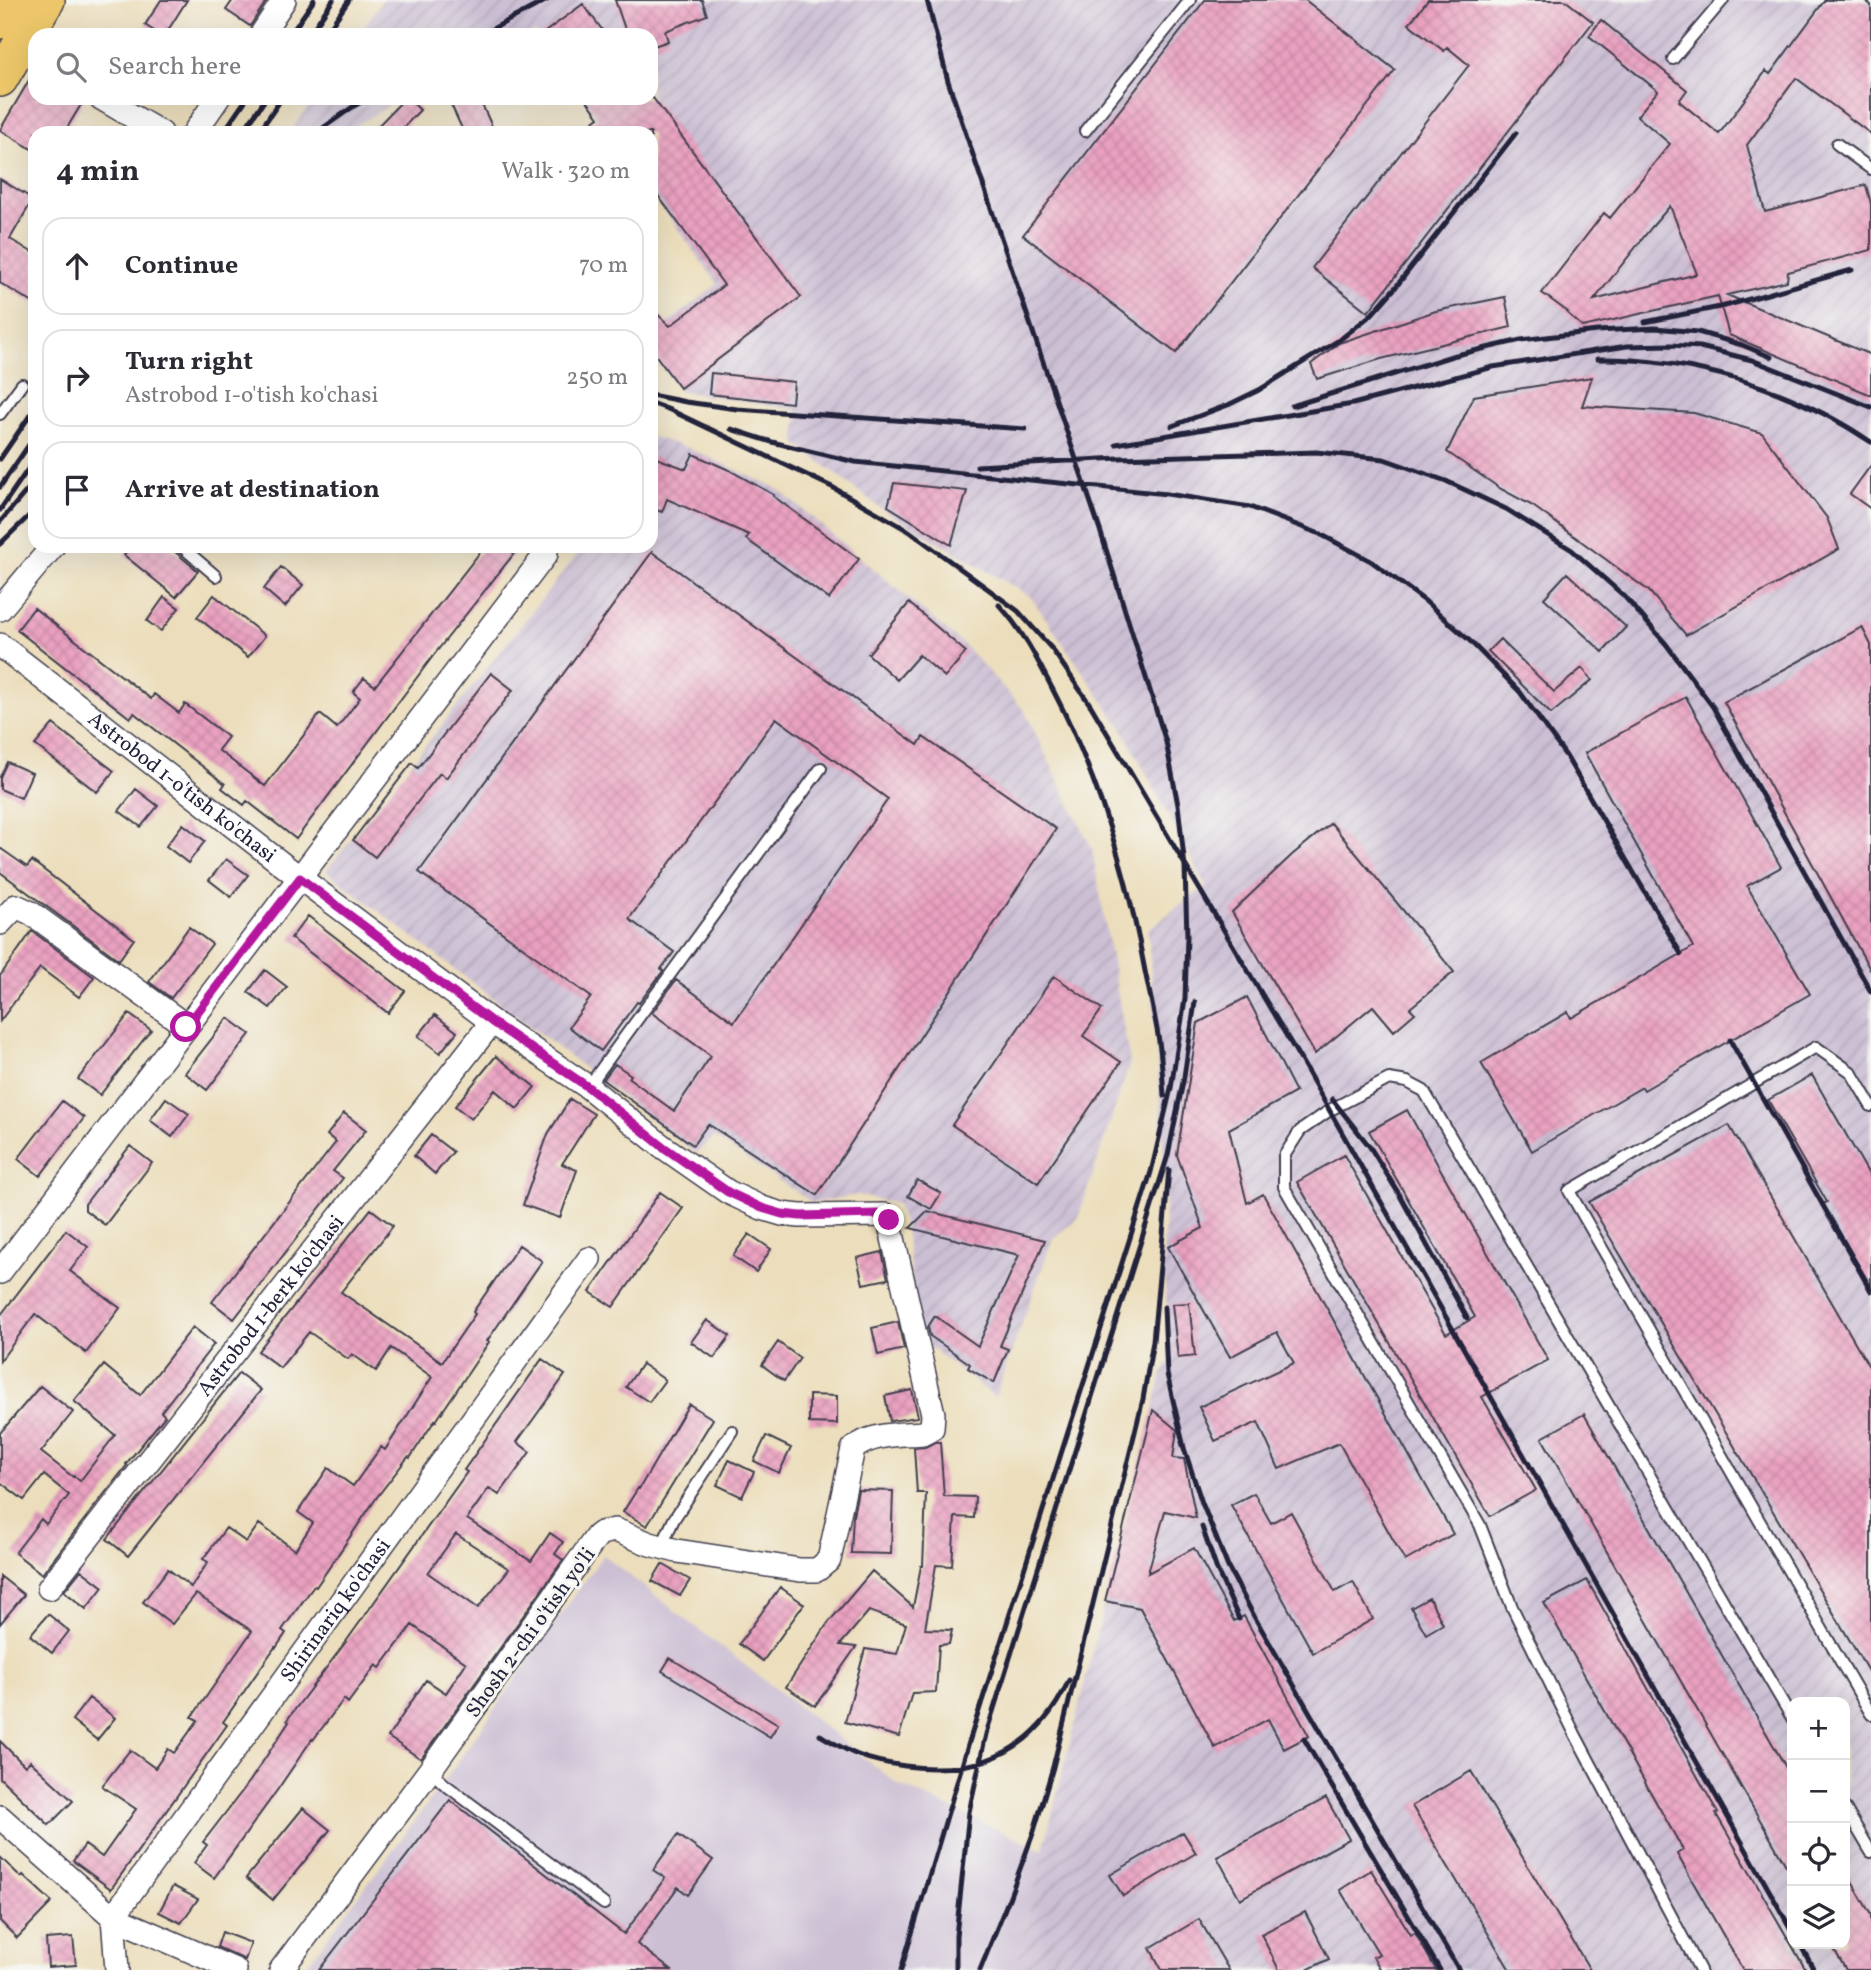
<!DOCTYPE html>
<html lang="en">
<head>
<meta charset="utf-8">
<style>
  body { margin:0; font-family:Vollkorn,serif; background:#f2f2f3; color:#2b2b33 }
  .controls { position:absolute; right:21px; bottom:21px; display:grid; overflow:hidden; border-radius:14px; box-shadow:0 7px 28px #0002 }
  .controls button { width:63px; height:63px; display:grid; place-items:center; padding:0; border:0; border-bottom:2px solid #e1e1e2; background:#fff; color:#2b2b33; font:35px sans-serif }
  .stop { position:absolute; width:21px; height:21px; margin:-16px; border:5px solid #b5179e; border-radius:50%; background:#fff }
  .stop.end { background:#b5179e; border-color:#fff; box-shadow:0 2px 7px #0008 }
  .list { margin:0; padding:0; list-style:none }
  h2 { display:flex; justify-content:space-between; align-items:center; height:91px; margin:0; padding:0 28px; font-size:30px }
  h2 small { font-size:23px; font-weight:400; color:#7c7c81 }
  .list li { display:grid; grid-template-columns:46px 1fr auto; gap:21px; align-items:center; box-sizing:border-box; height:98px; margin:0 14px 14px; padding:0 14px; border:2px solid #e1e1e2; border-radius:21px }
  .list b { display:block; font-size:26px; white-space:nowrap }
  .list p { margin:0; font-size:23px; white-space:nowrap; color:#7c7c81 }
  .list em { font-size:23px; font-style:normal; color:#7c7c81 }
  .icon { flex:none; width:38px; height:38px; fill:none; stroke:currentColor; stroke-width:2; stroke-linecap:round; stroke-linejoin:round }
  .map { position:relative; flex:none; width:1871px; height:1970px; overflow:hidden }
  .search { position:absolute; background:#fff; box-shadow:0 7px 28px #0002; left:28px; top:28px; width:630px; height:77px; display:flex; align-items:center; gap:18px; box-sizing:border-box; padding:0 24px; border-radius:21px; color:#7c7c81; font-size:26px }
  .panel { position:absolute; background:#fff; box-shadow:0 7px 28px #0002; left:28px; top:126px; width:630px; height:427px; border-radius:21px }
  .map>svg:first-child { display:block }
  .industrial { fill:url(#industrial-furrows); fill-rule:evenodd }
  .railway { fill:#ccbfd4 }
  .building { fill:url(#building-cross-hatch); fill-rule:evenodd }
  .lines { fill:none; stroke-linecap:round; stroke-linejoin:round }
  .lane-casing { stroke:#403e4e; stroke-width:14 }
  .street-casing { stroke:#403e4e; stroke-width:26 }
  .primary-casing { stroke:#403e4e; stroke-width:38 }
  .lane { stroke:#fff; stroke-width:10 }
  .street { stroke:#fff; stroke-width:23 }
  .primary { stroke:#ecc669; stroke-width:35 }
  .rail { stroke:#22223b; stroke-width:5 }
  .route { stroke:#b5179e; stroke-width:9 }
  .labels { text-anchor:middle; stroke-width:6; stroke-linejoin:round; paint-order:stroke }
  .street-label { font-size:21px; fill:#22223b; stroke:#f6f6f2 }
</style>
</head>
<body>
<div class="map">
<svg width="1871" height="1970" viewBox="0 0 1871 1970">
  <defs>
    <pattern id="industrial-furrows" width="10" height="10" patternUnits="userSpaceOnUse" patternTransform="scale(1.75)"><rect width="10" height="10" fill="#ccbfd4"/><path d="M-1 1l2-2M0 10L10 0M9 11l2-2" fill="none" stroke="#afa4b7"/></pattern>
    <pattern id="building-cross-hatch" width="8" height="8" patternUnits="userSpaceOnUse" patternTransform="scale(1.75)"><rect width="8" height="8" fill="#eaa1c0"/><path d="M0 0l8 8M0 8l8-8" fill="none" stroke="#c88aa6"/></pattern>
  </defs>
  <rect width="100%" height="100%" fill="#f6f6f2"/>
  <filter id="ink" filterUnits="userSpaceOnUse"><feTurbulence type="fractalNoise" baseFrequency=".0143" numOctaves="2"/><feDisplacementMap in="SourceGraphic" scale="14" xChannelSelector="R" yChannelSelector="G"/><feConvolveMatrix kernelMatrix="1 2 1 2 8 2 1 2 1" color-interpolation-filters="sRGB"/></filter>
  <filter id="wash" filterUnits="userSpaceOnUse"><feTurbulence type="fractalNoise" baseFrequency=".00686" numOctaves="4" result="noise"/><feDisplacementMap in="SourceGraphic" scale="28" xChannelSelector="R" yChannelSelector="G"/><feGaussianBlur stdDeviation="1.57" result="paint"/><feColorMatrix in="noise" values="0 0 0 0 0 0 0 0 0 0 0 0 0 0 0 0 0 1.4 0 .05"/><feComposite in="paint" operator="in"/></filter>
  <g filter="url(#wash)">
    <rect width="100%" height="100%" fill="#ecdebc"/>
    <path class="industrial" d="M383 0H1871V1970H1015L1043 1850 1162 1374 1172 1357 1163 1267 1166 1184 1148 929 1206 886 1122 728 1030 596 883 510 796 443 797 410 680 391 651 352V337L718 284 651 192V133H608L583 98H651V35H537L535 32 528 35H358ZM1792 1702H1845V1944H1792Z
      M314 98H400L344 133H290Z
      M651 436 691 449 778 489 964 645 1024 710 1092 849 1130 1063 1078 1218 1053 1238 995 1397 920 1340 905 1230 897 1204 857 1195 813 1203 714 1137 696 1153 326 871 584 546H651Z"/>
    <path class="railway" d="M603 1555 899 1785 1043 1850 1015 1970H303L443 1783Z"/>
    <g id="blocks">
      <path class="building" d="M161 0H187L165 35H160L145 25Z
        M233 0H267L250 26 226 10Z
        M615 0H702L707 15 665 31 668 41 651 47V35H627Z
        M1205 0H1305L1395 70 1176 353 1023 235Z
        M1428 0H1565L1593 22 1368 312 1312 268 1469 65 1447 47 1444 51 1409 24Z
        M1825 0H1864L1871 5V134L1796 78 1747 145 1765 212 1866 185 1871 204V250L1788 272 1787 281 1727 295 1871 355V395L1729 335 1718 296 1583 327 1567 313 1568 312 1542 293 1604 213 1610 218 1670 144 1637 116 1658 91 1589 36 1601 20 1687 90 1679 101 1719 134 1766 71 1770 74ZM1670 206 1697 274 1594 300 1651 228Z
        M583 4 606 35H541Z
        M35 70V98H85L64 133H35V151L0 130Z
        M405 98H408L420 110 398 133H371Z
        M448 98H479L495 133H464Z
        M585 98H653L801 297 680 388 651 349V308L670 326 724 285 651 186V133H577L599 117Z
        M0 179 33 199 10 239 35 254V304L0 283Z
        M1505 297 1511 327 1381 359 1317 379 1311 364 1339 343 1436 311Z
        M711 373 794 382 792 403 709 394Z
        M1592 377 1582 406 1694 413 1762 433 1827 518 1839 549 1686 635 1649 591 1533 506 1501 489 1447 452 1474 396Z
        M693 454 729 470 774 495 773 496 859 559 829 599 746 539 749 535 667 499 662 512 651 508V456L686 469Z
        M1871 465V509L1850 494Z
        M894 483 967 491 951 545 888 506Z
        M131 546H168L198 571 176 597 124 555Z
        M485 546H520L433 656 296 839 247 801 244 805 222 788 225 784 134 713 130 718 17 630 34 608 151 699 154 694 179 713 185 704 228 737 218 750 265 786 320 714 337 728 360 698 353 692 364 678 375 686Z
        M652 552 918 745 923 737 1056 829 817 1195 708 1124 693 1145 603 1080 615 1064 631 1075 629 1078 674 1111 711 1056 652 1013 676 980 734 1022 888 799 776 718 629 919 674 952 661 969 663 971 639 1003 637 1002 601 1051 569 1027 591 997 419 872Z
        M281 567 303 585 285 607 264 589Z
        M1567 573 1626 627 1603 652 1544 598Z
        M214 595 265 636 248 657 197 617Z
        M164 597 179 608 161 631 147 621Z
        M909 603 966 652 945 677 919 655 897 680 868 654Z
        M1862 627 1871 645V971L1724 702Z
        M1500 639 1554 692 1582 668 1592 680 1551 714 1488 651Z
        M491 673 513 690 446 778 440 773 375 857 353 840 412 763 418 768Z
        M1686 697 1781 867 1747 886 1810 994 1644 1090 1642 1087 1532 1151 1481 1063 1568 1012 1571 1018 1693 947 1585 753Z
        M53 724 114 771 97 792 35 745Z
        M7 762 32 773 21 798 0 789V777Z
        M136 789 158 806 141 827 119 811Z
        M1331 823 1454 972 1410 1008 1415 1013 1394 1031 1373 1006 1315 1054 1232 912 1292 855Z
        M183 824 205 841 188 863 166 846Z
        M0 848 27 867 32 861 134 939 119 960 0 872Z
        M226 859 248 875 231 897 209 880Z
        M308 916 405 991 388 1013 291 938Z
        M189 927 212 944 171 998 149 982Z
        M32 931 94 977 79 997 40 968 0 1021V976Z
        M265 970 287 987 270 1008 248 992Z
        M1054 976 1102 1009 1083 1036 1121 1062 1038 1183 952 1125Z
        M1247 997 1296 1092 1229 1129 1247 1203 1263 1194 1453 1534 1405 1561 1339 1443 1279 1469 1258 1422 1215 1441 1199 1407 1294 1363 1277 1332 1230 1357 1168 1247 1203 1228 1177 1155 1198 1023Z
        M129 1014 151 1030 100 1095 78 1079Z
        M435 1015 457 1032 440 1053 418 1036Z
        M228 1018 250 1034 207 1090 185 1073Z
        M496 1056 535 1087 517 1109 495 1090 471 1119 455 1106Z
        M1812 1075 1871 1178V1286L1823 1204 1827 1202 1768 1100Z
        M166 1098 189 1114 172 1137 150 1120Z
        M570 1099 594 1114 562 1164 577 1170 560 1218 523 1205 548 1134Z
        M62 1101 84 1118 40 1176 18 1159Z
        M1407 1110 1548 1360 1482 1397 1536 1490 1490 1516 1297 1182 1344 1155 1446 1334 1475 1317 1369 1131Z
        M344 1113 366 1130 333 1171 343 1178 234 1319 212 1302 336 1142 327 1135Z
        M1729 1125 1871 1370V1676L1589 1202Z
        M431 1135 453 1152 435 1174 414 1156Z
        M130 1146 152 1163 105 1225 85 1210V1204Z
        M917 1180 941 1193 931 1209 908 1196Z
        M660 1192 683 1208 613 1307 590 1292Z
        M371 1209 393 1226 341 1292 442 1362 475 1314 473 1312 519 1245 542 1261 487 1341 489 1342 436 1421 435 1420 410 1458 408 1457 377 1497 316 1587 314 1586 282 1630 286 1633 276 1648 275 1647 223 1722 227 1725 111 1889 73 1861 85 1845 102 1857 136 1809 102 1786 130 1750 155 1768 168 1749 174 1753 198 1720 192 1717 252 1631 196 1594 172 1624 143 1602 168 1569 191 1587 208 1562 203 1559 226 1528 246 1542 259 1524 295 1550 313 1523 298 1512 328 1468 353 1486 381 1447 385 1450 432 1377 391 1348 376 1371 352 1354 348 1359 309 1332 280 1368 258 1351Z
        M927 1211 1045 1240 1000 1346 1008 1349 994 1383 968 1368 970 1364 930 1336 928 1327 935 1316 978 1346 1019 1255 910 1228Z
        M66 1230 88 1247 70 1271 120 1308 86 1353 35 1314 0 1361V1316Z
        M749 1234 771 1249 756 1272 733 1256Z
        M882 1252 888 1279 863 1284 857 1258Z
        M1189 1303 1195 1356 1178 1358 1172 1304Z
        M707 1320 730 1336 714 1358 691 1342Z
        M898 1322 904 1349 878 1355 872 1328Z
        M193 1327 214 1344 161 1412 165 1416 126 1464 127 1465 42 1574 15 1553 41 1519 46 1524 69 1495 44 1475 24 1500 0 1482V1433L40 1386 73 1412 41 1452 73 1477 74 1476 80 1481 115 1435 74 1401 104 1365 140 1395Z
        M778 1342 800 1358 784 1381 762 1365Z
        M542 1359 565 1375 517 1442 530 1452 499 1495 489 1488 467 1519 531 1561 550 1533 563 1542 555 1554 563 1560 421 1759 388 1737 426 1680 446 1693 466 1663 412 1625 380 1668 376 1665 348 1703 344 1699 313 1740 312 1739 278 1789 214 1878 194 1863 207 1845 203 1842 250 1781 289 1722 287 1720 345 1643 467 1472 464 1470ZM456 1534 509 1569 478 1608 428 1573Z
        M642 1364 665 1380 649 1402 626 1387Z
        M239 1373 261 1390 128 1556 107 1539Z
        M912 1390 918 1417 890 1421 885 1396Z
        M809 1395 837 1396V1424L809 1423Z
        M689 1404 713 1419 647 1526 623 1512 638 1488 639 1489Z
        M1153 1410 1177 1430 1173 1458 1184 1459 1196 1518 1165 1511 1148 1573 1194 1548 1234 1621 1244 1616 1309 1736 1284 1749 1268 1719 1215 1748 1140 1608 1105 1601Z
        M1584 1414 1792 1778V1876L1542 1438Z
        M766 1436 791 1448 779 1473 754 1461Z
        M935 1442H940L944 1496 975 1497 974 1518 955 1517 952 1566 936 1565 925 1629 952 1630 949 1644 939 1645 936 1692 912 1693 899 1737 845 1722 865 1649 897 1654 906 1624 869 1611 840 1645 856 1647 815 1706 786 1687 828 1623 872 1571 913 1607 921 1566H923L926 1493H917L914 1448 925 1447Z
        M729 1460 754 1472 742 1497 717 1485Z
        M858 1490 893 1491 891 1554 851 1553 853 1516Z
        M1254 1493 1271 1523 1291 1512 1335 1592 1353 1582 1373 1619 1313 1653 1231 1505Z
        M662 1564 690 1580 680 1596 652 1581Z
        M81 1570 103 1587 86 1609 64 1591Z
        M0 1576 24 1595 0 1624Z
        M1587 1580 1718 1813 1716 1814 1806 1970H1743L1677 1854 1683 1850 1544 1603Z
        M780 1587 804 1604 763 1661 739 1644Z
        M1429 1598 1443 1624 1426 1634 1411 1608Z
        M48 1614 69 1631 52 1653 30 1635Z
        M670 1658 778 1724 770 1737 662 1671Z
        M89 1698 115 1718 97 1740 72 1720Z
        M0 1741 25 1766 30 1761 73 1801 49 1825 0 1778Z
        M1471 1771 1590 1970H1510L1412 1806Z
        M1326 1798 1349 1839 1240 1899 1217 1857Z
        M450 1800 624 1934 665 1878 653 1870 678 1835 713 1860 688 1895 678 1887 637 1944 671 1970H319Z
        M303 1808 330 1830 273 1900 246 1878Z
        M1183 1832 1196 1853 1123 1896 1110 1875Z
        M0 1857 21 1877 23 1875 52 1902 17 1938 0 1921Z
        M1371 1870 1411 1935 1415 1933 1436 1970H1381L1373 1957 1379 1954 1340 1890Z
        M1845 1870 1871 1915V1970H1846L1831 1944H1845Z
        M173 1886 198 1899 181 1923 159 1912Z
        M1305 1912 1329 1959 1307 1970H1279L1261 1934Z
        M1199 1919 1229 1970H1162L1150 1948Z
        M222 1932 251 1943 245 1960 217 1947Z
        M73 1937 76 1965 48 1967 46 1939Z"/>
    </g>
  </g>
  <g filter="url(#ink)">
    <use href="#blocks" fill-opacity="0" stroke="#403e4e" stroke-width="2"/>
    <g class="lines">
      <defs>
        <path id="lane" d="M1673 59 1723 0
          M1085 131 1190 0
          M1837 144 1871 169
          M0 414 22 384
          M181 546 216 576
          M588 1087 821 768
          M1871 1106 1851 1072 1816 1047 1569 1191 1871 1714
          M661 1547 674 1519 732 1431
          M430 1770 443 1783 604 1904
          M1845 1808 1871 1852
          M1700 1970 1575 1734 1512 1607 1480 1525 1284 1187V1156L1300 1131 1330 1110 1389 1079 1407 1082 1424 1091 1792 1718"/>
        <g id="street">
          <path d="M261 35 284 0"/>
          <path d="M101 98 161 133"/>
          <path d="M194 133 218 98"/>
          <path d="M0 609 53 546"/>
          <path id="s1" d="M0 645 300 878 492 1022 588 1087 662 1146 728 1192 762 1208 782 1214 800 1216 885 1215 890 1225 933 1414 932 1428 923 1433C900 1435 871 1433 853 1449L829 1560 817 1570H800L677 1551 650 1544 615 1530 601 1533 597 1536 430 1770 281 1970"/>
          <path d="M0 923 16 906 31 913 186 1026"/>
          <path d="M0 1272 546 554"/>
          <path id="s2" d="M49 1588 492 1022"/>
          <path d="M0 1817 113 1917 235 1970"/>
          <path id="s3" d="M117 1970 113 1917 589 1259"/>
        </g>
        <path id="primary" d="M0 21 13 0
          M0 79 47 0"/>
      </defs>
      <use href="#lane" class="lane-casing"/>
      <use href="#street" class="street-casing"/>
      <use href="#primary" class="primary-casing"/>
      <use href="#lane" class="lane"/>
      <use href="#street" class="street"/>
      <use href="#primary" class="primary"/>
      <path class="rail" d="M290 35 314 0
        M309 35 333 0
        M325 35 349 0
        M481 35 547 0
        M223 133 247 98
        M242 133 266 98
        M258 133 282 98
        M316 133 354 106 368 98
        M1645 322 1725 306 1852 270
        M1597 359C1692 358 1792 388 1871 442
        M651 395 686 402 737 409 1025 429
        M651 403 670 410 832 487 909 531 1018 611 1052 649 1091 706 1305 1067 1792 1931
        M1292 406 1452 356 1521 340 1597 331 1655 328 1698 332 1742 345 1771 357
        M1172 426 1228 405 1259 390 1342 338 1372 314 1395 288 1516 133
        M731 429 772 442 855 462 1167 494 1250 507 1320 534 1371 561 1425 601 1471 642 1520 692 1566 756 1681 954
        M1116 444 1353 404 1493 367 1627 346 1671 345 1700 347 1752 360 1871 407
        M0 459 35 408
        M977 466 1119 458 1316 452 1384 459 1446 481 1506 509 1572 550 1624 596 1666 644 1713 707 1871 992
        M0 487 35 436
        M0 510 35 459
        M0 522 35 481
        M0 544 35 510
        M999 605C1022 629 1038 661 1053 690 1099 778 1127 873 1145 971 1150 996 1157 1023 1160 1049 1162 1064 1163 1081 1164 1096
        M1730 1040 1871 1291
        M1332 1099 1370 1147 1399 1194 1467 1318
        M1164 1307 1167 1374 1185 1452
        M1182 1442 1202 1503 1228 1567 1255 1618 1459 1970
        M1202 1527 1217 1570 1239 1619
        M820 1735C832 1742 845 1750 858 1755 873 1761 890 1764 905 1766 980 1776 1037 1750 1069 1680
        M1304 1739 1440 1970
        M1800 1944 1814 1970
        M901 1970 969 1742 1151 1172 1171 1088 1185 999 1187 937 1185 867 1178 805 1166 742 1100 530 948 81 927 0
        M956 1970V1936L969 1812 986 1734 1168 1155 1184 1077 1195 1002
        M980 1970 1010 1896 1034 1831 1053 1767 1143 1399 1153 1341 1169 1170"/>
    </g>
  </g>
  <g class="lines" filter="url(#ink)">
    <path class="route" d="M186 1027 300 878 492 1022 588 1087 662 1146 728 1192 762 1208 782 1214 800 1216 876 1214 885 1215 889 1220"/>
  </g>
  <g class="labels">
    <g class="street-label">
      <text dy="7" stroke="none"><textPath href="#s1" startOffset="231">Astrobod 1-o'tish ko'chasi</textPath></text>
      <text dy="7" stroke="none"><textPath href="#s2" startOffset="359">Astrobod 1-berk ko'chasi</textPath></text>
      <text dy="7" stroke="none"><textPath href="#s3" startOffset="432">Shirinariq ko'chasi</textPath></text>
      <text transform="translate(530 1632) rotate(-54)" y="7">Shosh 2-chi o'tish yo'li</text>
    </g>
  </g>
</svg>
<div class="controls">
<button>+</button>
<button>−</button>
<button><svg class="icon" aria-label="locate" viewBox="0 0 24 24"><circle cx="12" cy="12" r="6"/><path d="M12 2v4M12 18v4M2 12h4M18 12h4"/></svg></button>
<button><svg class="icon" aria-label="layers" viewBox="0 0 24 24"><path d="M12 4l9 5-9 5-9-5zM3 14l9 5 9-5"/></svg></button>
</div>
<div class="stop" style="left:186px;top:1027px"></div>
<div class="stop end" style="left:889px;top:1220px"></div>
<div class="search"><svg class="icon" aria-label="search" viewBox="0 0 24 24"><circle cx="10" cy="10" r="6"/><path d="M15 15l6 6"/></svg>Search here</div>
<section class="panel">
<h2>4 min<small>Walk · 320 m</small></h2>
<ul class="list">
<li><svg class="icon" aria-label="ahead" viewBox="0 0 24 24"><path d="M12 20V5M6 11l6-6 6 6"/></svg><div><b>Continue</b></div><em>70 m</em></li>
<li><svg class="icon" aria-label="right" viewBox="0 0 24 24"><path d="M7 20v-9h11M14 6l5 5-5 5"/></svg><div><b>Turn right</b><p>Astrobod 1-o'tish ko'chasi</p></div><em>250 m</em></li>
<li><svg class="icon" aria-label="arrive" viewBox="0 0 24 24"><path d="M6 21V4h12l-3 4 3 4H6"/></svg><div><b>Arrive at destination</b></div></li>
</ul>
</section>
</div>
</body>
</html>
